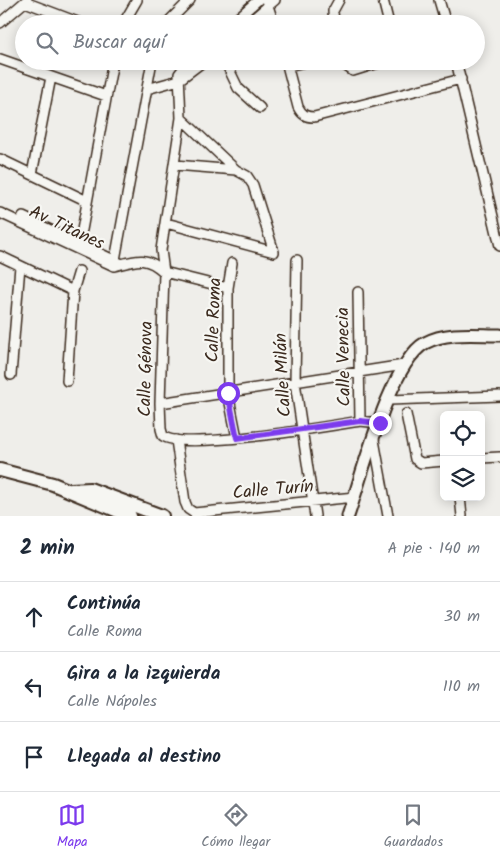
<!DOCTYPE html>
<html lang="es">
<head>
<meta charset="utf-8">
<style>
  body { margin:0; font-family:Kalam,sans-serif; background:#f2f2f3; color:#1f2937 }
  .controls { position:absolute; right:15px; bottom:15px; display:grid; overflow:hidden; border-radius:8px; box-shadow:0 2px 12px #0003 }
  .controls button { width:45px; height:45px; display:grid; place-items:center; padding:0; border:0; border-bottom:1px solid #e0e1e3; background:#fff; color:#1f2937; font:25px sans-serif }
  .stop { position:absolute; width:15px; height:15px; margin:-11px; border:4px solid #7c3aed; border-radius:50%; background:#fff }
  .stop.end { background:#7c3aed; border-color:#fff; box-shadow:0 1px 5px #0008 }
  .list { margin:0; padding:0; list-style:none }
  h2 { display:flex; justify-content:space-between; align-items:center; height:65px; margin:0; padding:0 20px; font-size:21px }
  h2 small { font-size:16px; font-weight:400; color:#747a83 }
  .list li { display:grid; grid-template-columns:32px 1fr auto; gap:15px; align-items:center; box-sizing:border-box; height:70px; padding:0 20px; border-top:1px solid #e0e1e3 }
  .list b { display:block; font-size:19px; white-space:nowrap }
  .list p { margin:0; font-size:16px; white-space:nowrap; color:#747a83 }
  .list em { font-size:16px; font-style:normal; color:#747a83 }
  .icon { flex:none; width:28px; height:28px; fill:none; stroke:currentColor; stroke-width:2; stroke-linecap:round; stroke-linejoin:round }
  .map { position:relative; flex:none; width:500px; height:516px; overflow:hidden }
  .search { position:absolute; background:#fff; box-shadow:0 2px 12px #0003; left:15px; right:15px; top:15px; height:55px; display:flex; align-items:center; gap:12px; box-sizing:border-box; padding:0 18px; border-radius:28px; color:#747a83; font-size:19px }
  .sheet { height:275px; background:#fff }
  nav { display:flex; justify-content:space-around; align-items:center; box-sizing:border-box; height:70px; border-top:1px solid #e0e1e3; background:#fff; font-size:14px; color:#747a83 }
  nav a { display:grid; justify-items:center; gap:2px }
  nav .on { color:#7c3aed }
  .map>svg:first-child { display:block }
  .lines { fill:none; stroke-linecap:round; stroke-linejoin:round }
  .street-casing { stroke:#3b2a1e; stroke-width:12 }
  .secondary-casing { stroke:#3b2a1e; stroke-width:15 }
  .primary-casing { stroke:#3b2a1e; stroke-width:16 }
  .street { stroke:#f6f6f2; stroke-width:9 }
  .secondary { stroke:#f6f6f2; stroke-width:11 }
  .primary { stroke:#f6f6f2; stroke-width:12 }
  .route { stroke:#7c3aed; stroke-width:6 }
  .labels { text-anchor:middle; stroke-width:4.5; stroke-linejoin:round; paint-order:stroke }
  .street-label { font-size:18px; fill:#3b2a1e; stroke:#f6f6f2 }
</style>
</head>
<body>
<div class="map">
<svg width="500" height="516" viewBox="0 0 500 516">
  <rect width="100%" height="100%" fill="#efeeea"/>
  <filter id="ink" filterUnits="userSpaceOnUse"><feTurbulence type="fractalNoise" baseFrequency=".02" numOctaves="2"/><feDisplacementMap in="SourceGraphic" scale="10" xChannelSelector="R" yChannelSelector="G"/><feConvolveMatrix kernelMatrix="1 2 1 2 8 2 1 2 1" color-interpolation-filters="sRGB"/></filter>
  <g filter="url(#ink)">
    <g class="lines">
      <defs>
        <path id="street" d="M266 0 274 24
          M383 0 389 24
          M439 0 446 24
          M25 2 83 24
          M0 23 27 0
          M123 24 137 0
          M166 24 190 0
          M231 24 258 0
          M247 24 275 0
          M334 24 333 11 339 0
          M0 59 106 96
          M189 61 179 74 181 118 161 250 164 272 160 403 161 429 163 436C183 451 329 426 360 421L380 423
          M225 61 238 88 260 108
          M286 61 298 107C302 115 306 117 314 117L461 79
          M344 61 346 66 353 71 385 61
          M456 61 500 246
          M288 66 309 61
          M147 89 179 80 204 61
          M181 118 236 170
          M0 159 87 201
          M175 165 236 170 247 176 253 185 274 252
          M32 174 51 77
          M0 213 114 266C136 260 146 255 164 272L228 288
          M23 217 120 263
          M166 223 274 252
          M82 230 113 61
          M0 256 73 291
          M115 260 152 61
          M297 260 295 382 315 516
          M232 263 228 288V393L237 438
          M358 292 360 421
          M11 375 20 266
          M67 381 73 291 79 271
          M389 400 500 396
          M160 403 404 365
          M406 414 415 459 421 463 444 461
          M176 440 185 502 188 509 194 513 355 497
          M374 440 388 516
          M481 458 500 457
          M460 497 462 516"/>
        <path id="secondary" d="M348 516C362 476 390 363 425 343 447 331 476 335 500 335"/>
        <path id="primary" d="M0 470 53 484 130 516
          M71 490 90 489 162 516"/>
      </defs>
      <use href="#street" class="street-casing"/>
      <use href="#secondary" class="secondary-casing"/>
      <use href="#primary" class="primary-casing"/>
      <use href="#street" class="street"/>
      <use href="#secondary" class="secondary"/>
      <use href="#primary" class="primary"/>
    </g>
  </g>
  <g class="lines" filter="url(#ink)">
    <path class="route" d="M228 393 237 438 360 421 380 423"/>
  </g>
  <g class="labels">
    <g class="street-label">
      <text transform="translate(67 227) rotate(25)" y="6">Av Titanes</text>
      <text transform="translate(213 320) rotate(-88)" y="6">Calle Roma</text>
      <text transform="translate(343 357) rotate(-91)" y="6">Calle Venecia</text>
      <text transform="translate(145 369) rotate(-89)" y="6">Calle Génova</text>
      <text transform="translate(282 375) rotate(-93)" y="6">Calle Milán</text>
      <text transform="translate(273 489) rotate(-5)" y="6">Calle Turín</text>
    </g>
  </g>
</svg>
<div class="controls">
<button><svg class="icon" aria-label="locate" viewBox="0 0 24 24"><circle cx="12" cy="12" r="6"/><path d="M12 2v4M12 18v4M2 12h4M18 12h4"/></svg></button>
<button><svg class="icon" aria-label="layers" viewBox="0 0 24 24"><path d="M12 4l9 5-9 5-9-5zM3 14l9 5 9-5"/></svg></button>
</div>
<div class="stop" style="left:228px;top:393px"></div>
<div class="stop end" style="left:380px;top:423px"></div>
<div class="search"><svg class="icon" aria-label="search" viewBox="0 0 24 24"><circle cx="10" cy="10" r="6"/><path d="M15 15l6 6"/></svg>Buscar aquí</div>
</div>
<section class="sheet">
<h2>2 min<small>A pie · 140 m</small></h2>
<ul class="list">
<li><svg class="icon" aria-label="ahead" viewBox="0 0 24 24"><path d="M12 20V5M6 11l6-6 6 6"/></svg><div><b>Continúa</b><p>Calle Roma</p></div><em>30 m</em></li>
<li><svg class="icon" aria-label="left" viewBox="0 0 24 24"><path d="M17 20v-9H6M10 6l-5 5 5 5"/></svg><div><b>Gira a la izquierda</b><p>Calle Nápoles</p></div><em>110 m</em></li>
<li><svg class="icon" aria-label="arrive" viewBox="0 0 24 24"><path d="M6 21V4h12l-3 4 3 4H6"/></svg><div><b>Llegada al destino</b></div></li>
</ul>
</section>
<nav>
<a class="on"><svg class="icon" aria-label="map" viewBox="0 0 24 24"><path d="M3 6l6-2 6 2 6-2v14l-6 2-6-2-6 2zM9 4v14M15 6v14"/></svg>Mapa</a>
<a><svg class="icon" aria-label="directions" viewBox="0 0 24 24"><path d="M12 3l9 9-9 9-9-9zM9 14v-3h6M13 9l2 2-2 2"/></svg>Cómo llegar</a>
<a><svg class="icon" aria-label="saved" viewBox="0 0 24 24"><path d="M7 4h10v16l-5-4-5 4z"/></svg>Guardados</a>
</nav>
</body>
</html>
